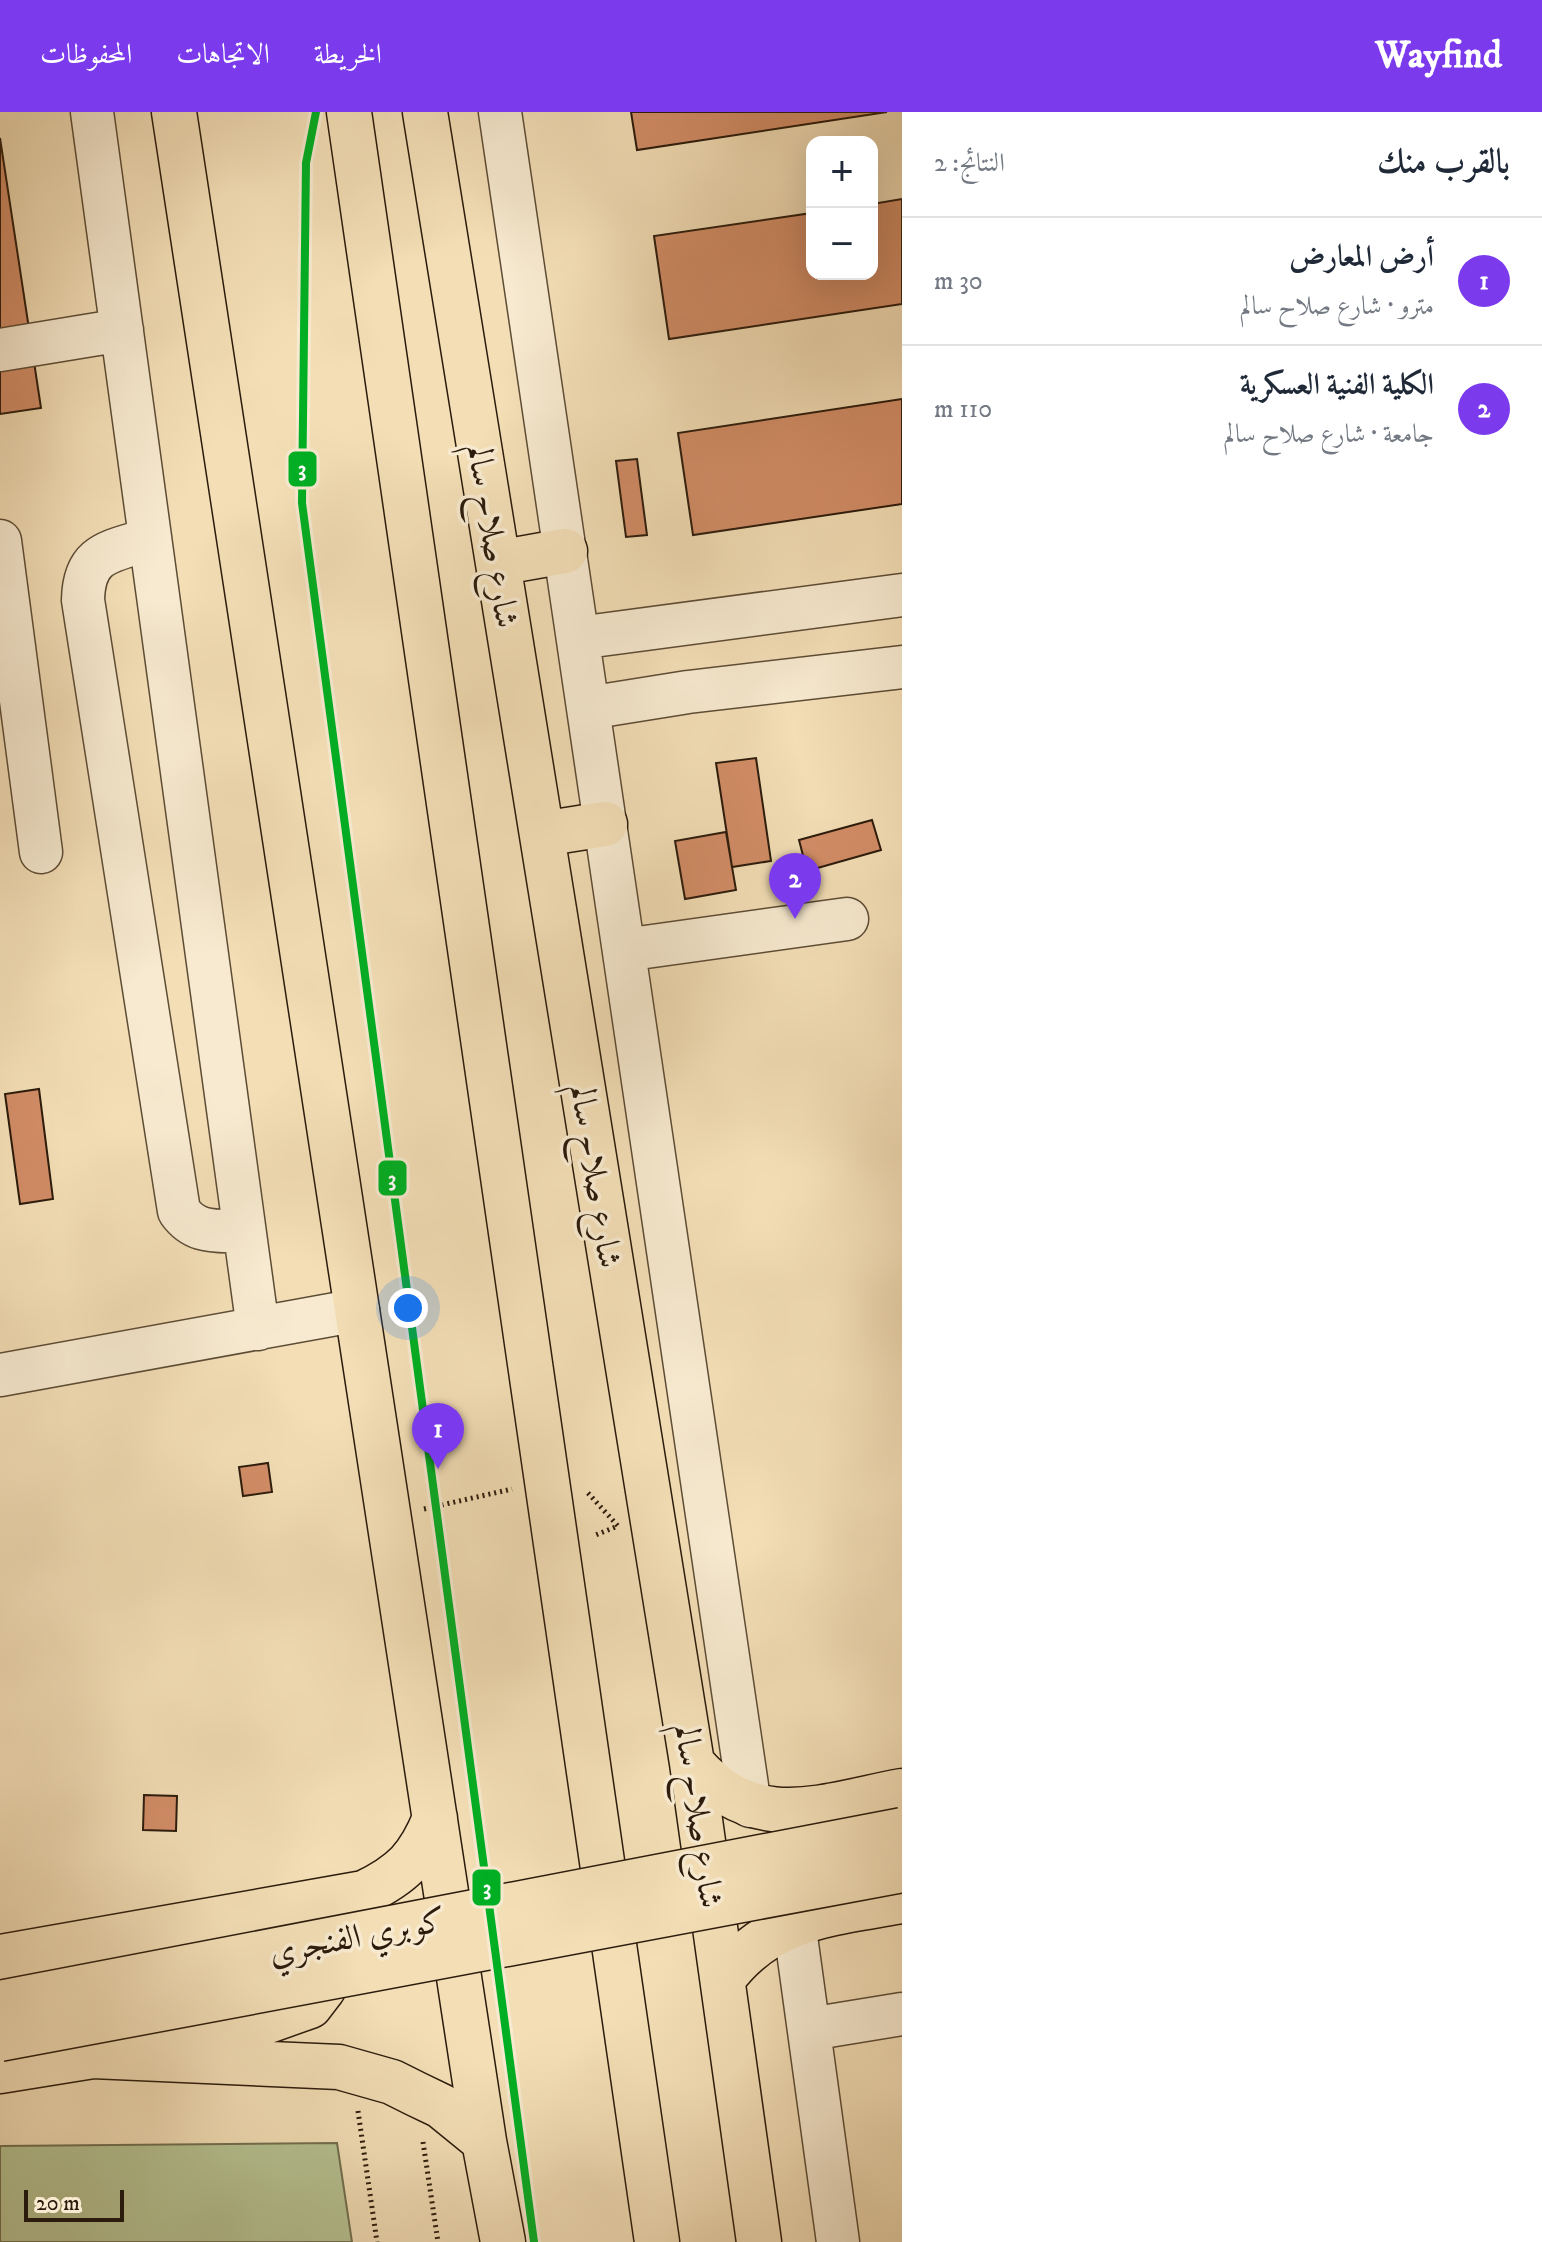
<!DOCTYPE html>
<html lang="ar">
<head>
<meta charset="utf-8">
<style>
  body { margin:0; font-family:"IM FELL DW Pica",Amiri,serif; background:#f6f6f7; color:#1f2937; direction:rtl }
  .controls { position:absolute; right:24px; top:24px; display:grid; overflow:hidden; border-radius:16px; box-shadow:0 8px 32px #0002 }
  .controls button { width:72px; height:72px; display:grid; place-items:center; padding:0; border:0; border-bottom:2px solid #e0e1e3; background:#fff; color:#1f2937; font:40px sans-serif }
  .scale { position:absolute; left:24px; bottom:20px; width:100px; box-sizing:border-box; padding-left:8px; border:4px solid #2b1b0c; border-top:0; font-size:22px; line-height:28px; white-space:nowrap; color:#2b1b0c; -webkit-text-stroke:6px #f7ead0; paint-order:stroke }
  .you { position:absolute; left:408px; top:1196px; width:28px; height:28px; margin:-20px; border:6px solid #fff; border-radius:50%; background:#1a73e8; box-shadow:0 0 0 12px #1a73e833 }
  .badge { display:grid; place-items:center; width:52px; height:52px; border-radius:50%; background:#7c3aed; color:#fff; font-size:26px; font-weight:700 }
  .pin { position:absolute; translate:-50% -66px; filter:drop-shadow(0 2px 4px #0008) }
  .pin::after { content:''; position:absolute; top:42px; width:28px; height:24px; background:inherit; clip-path:polygon(0 0,100% 0,50% 100%) }
  .list { margin:0; padding:0; list-style:none }
  h2 { display:flex; justify-content:space-between; align-items:center; height:104px; margin:0; padding:0 32px; font-size:34px }
  h2 small { font-size:26px; font-weight:400; color:#747a83 }
  .list li { display:grid; grid-template-columns:52px 1fr auto; gap:24px; align-items:center; box-sizing:border-box; height:128px; padding:0 32px; border-top:2px solid #e0e1e3 }
  .list b { display:block; font-size:30px; white-space:nowrap }
  .list p { margin:0; font-size:26px; white-space:nowrap; color:#747a83 }
  .list em { font-size:26px; font-style:normal; color:#747a83 }
  .map { position:relative; flex:none; width:902px; height:2130px; overflow:hidden; direction:ltr }
  header { display:flex; align-items:center; gap:48px; box-sizing:border-box; height:112px; padding:0 40px; background:#7c3aed; color:#fff }
  header strong { font-size:38px }
  nav { display:flex; gap:44px; margin-inline-start:auto; font-size:28px }
  main { display:flex }
  aside { flex:1; background:#fff }
  .map>svg:first-child { display:block }
  .green { fill:#b5c292; stroke:#706e4f; stroke-width:2 }
  .building { fill:#d28d67; stroke:#2b1b0c; stroke-width:2 }
  .lines { fill:none; stroke-linecap:round; stroke-linejoin:round }
  .minor-casing { stroke:#5d4c36; stroke-width:45 }
  .major-casing { stroke:#2b1b0c; stroke-width:47 }
  .highway-casing { stroke:#2b1b0c; stroke-width:47 }
  .path { stroke:#2b1b0c; stroke-width:5; stroke-dasharray:2 4; stroke-linecap:butt }
  .minor { stroke:#f7ead0; stroke-width:42 }
  .major { stroke:#f3deb6; stroke-width:44 }
  .highway { stroke:#f3deb6; stroke-width:44 }
  .major-bridge-casing { stroke:#2b1b0c; stroke-width:47; stroke-linecap:butt }
  .major-bridge { stroke:#f3deb6; stroke-width:44 }
  .metro-1-casing { stroke:#f7ead0; stroke-width:14 }
  .metro-1 { stroke:#00af23; stroke-width:8 }
  .labels { text-anchor:middle; stroke-width:7; stroke-linejoin:round; paint-order:stroke }
  .street-label { font-size:34px; fill:#2b1b0c; stroke:#f7ead0 }
  .line-badge { stroke:#f7ead0; stroke-width:3 }
  .badge-label { font-size:22px; text-anchor:middle; font-weight:bold; fill:#fff }
</style>
</head>
<body>
<header>
<strong>Wayfind</strong>
<nav><a>الخريطة</a><a>الاتجاهات</a><a>المحفوظات</a></nav>
</header>
<main>
<aside>
<h2>بالقرب منك<small>النتائج: 2</small></h2>
<ul class="list">
<li><span class="badge">1</span><div><b>أرض المعارض</b><p>مترو · شارع صلاح سالم</p></div><em>30 m</em></li>
<li><span class="badge">2</span><div><b>الكلية الفنية العسكرية</b><p>جامعة · شارع صلاح سالم</p></div><em>110 m</em></li>
</ul>
</aside>
<div class="map">
<svg width="902" height="2130" viewBox="0 0 902 2130">
  <rect width="100%" height="100%" fill="#f3deb6"/>
  <filter id="stains"><feTurbulence type="fractalNoise" baseFrequency=".0025" numOctaves="4"/><feColorMatrix values="0 0 0 0 .2 0 0 0 0 .09 0 0 0 0 .02 0 0 0 .5 -.17"/></filter>
  <radialGradient id="worn" r=".72"><stop offset=".6" stop-color="#630" stop-opacity="0"/><stop offset="1" stop-color="#630" stop-opacity=".3"/></radialGradient>
  <path class="green" d="M337 2031 352 2130H0V2034Z"/>
  <path class="building" d="M631 0H887L637 38Z
    M0 26 41 296 0 302Z
    M902 87V192L669 227 654 124 812 101V162H872V92Z
    M902 287V392L693 423 678 321Z
    M637 347 647 423 626 425 616 349Z
    M756 646 771 749 732 755 716 651Z
    M872 708 881 738 807 759 799 728Z
    M726 720 736 778 685 787 675 729Z
    M39 977 53 1087 20 1092 5 982Z
    M268 1351 272 1380 243 1384 239 1355Z
    M144 1683 177 1684 176 1719 143 1718Z"/>
  <g class="lines">
    <defs>
      <path id="minor" d="M92 0 258 1217
        M500 0 750 1694
        M0 238 122 218
        M150 427C111 440 84 439 83 488L179 1099C196 1123 217 1118 244 1120
        M0 429 41 740
        M578 526 902 483
        M588 596 688 580 902 555
        M624 838 847 807
        M0 1263 358 1198
        M794 1810 838 2130
        M810 1917 902 1902"/>
      <path id="major" d="M425 0 692 1651 759 2130
        M498 451 565 439
        M542 722 605 712
        M692 1651C755 1724 821 1694 902 1679
        M723 1867C770 1804 830 1802 902 1789"/>
      <path id="highway" d="M174 0 484 2029 503 2130
        M349 0 657 2130
        M0 1845 364 1781C403 1762 419 1746 435 1706
        M158 1929 265 1910 310 1894 323 1877 327 1836
        M0 1959 93 1944 339 1955 392 1970 416 1982 441 1994 484 2029"/>
    </defs>
    <use href="#minor" class="minor-casing"/>
    <use href="#major" class="major-casing"/>
    <use href="#highway" class="highway-casing"/>
    <path class="path" d="M588 1381 618 1414 593 1424
      M424 1397 512 1377
      M358 1999 377 2130
      M423 2030 438 2130"/>
    <use href="#minor" class="minor"/>
    <use href="#major" class="major"/>
    <use href="#highway" class="highway"/>
    <defs>
      <path id="major-bridge" d="M0 1891 902 1718
        M0 1927 902 1758"/>
    </defs>
    <use href="#major-bridge" class="major-bridge-casing"/>
    <use href="#major-bridge" class="major-bridge"/>
    <defs>
      <path id="metro-1" d="M316 0 306 51 302 391 534 2130"/>
    </defs>
    <use href="#metro-1" class="metro-1-casing"/>
    <use href="#metro-1" class="metro-1"/>
  </g>
  <g class="labels">
    <g class="street-label">
      <text transform="translate(494 424) rotate(81)" y="12">شارع صلاح سالم</text>
      <text transform="translate(597 1064) rotate(81)" y="12">شارع صلاح سالم</text>
      <text transform="translate(700 1704) rotate(82)" y="12">شارع صلاح سالم</text>
      <text transform="translate(357 1823) rotate(-11)" y="12">كوبري الفنجري</text>
    </g>
  </g>
  <g class="line-badge">
    <rect x="287" y="338" width="31" height="38" rx="8" fill="#00af23"/>
    <rect x="377" y="1047" width="31" height="38" rx="8" fill="#00af23"/>
    <rect x="471" y="1756" width="31" height="39" rx="8" fill="#00af23"/>
  </g>
  <g class="badge-label">
    <text x="302" y="364">3</text>
    <text x="392" y="1074">3</text>
    <text x="487" y="1783">3</text>
  </g>
  <rect width="100%" height="100%" filter="url(#stains)"/>
  <rect width="100%" height="100%" fill="url(#worn)"/>
</svg>
<div class="controls">
<button>+</button>
<button>−</button>
</div>
<div class="scale">20 m</div>
<div class="you"></div>
<div class="pin badge" style="left:438px;top:1357px">1</div>
<div class="pin badge" style="left:795px;top:807px">2</div>
</div>
</main>
</body>
</html>
